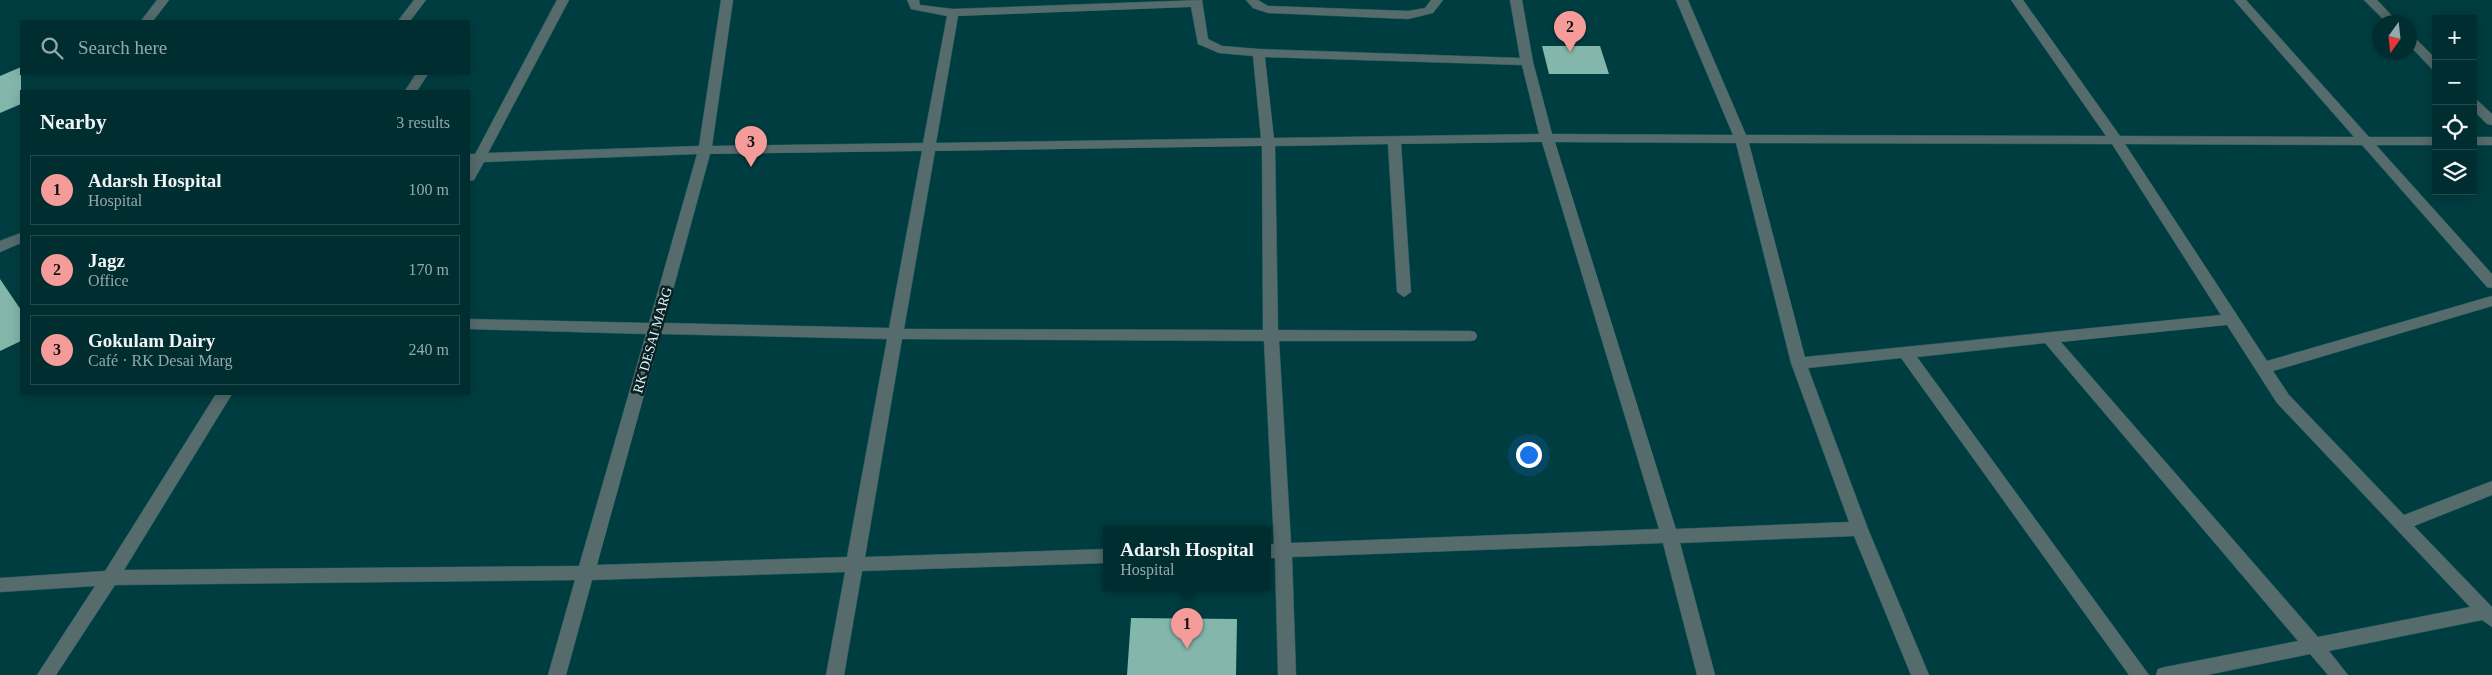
<!DOCTYPE html>
<html lang="en">
<head>
<meta charset="utf-8">
<style>
  body { margin:0; font-family:Georgia,serif; background:#0e3a3c; color:#f1f3f6 }
  .controls { position:absolute; right:15px; top:15px; display:grid; overflow:hidden; border-radius:0px; box-shadow:0 2px 12px #0003 }
  .controls button { width:45px; height:45px; display:grid; place-items:center; padding:0; border:0; border-bottom:1px solid #224a4c; background:#002e30; color:#f1f3f6; font:25px sans-serif }
  .compass { position:absolute; left:2372px; top:15px; width:45px; height:45px; border-radius:50%; background:#002e30; box-shadow:0 2px 12px #0003; rotate:195deg }
  .you { position:absolute; left:1528px; top:454px; width:18px; height:18px; margin:-12px; border:4px solid #fff; border-radius:50%; background:#1a73e8; box-shadow:0 0 0 8px #1a73e833 }
  .badge { display:grid; place-items:center; width:32px; height:32px; border-radius:50%; background:#f59b9a; color:#111; font-size:16px; font-weight:700 }
  .pin { position:absolute; translate:-50% -41px; filter:drop-shadow(0 1px 2px #0008) }
  .pin::after { content:''; position:absolute; top:26px; width:18px; height:15px; background:inherit; clip-path:polygon(0 0,100% 0,50% 100%) }
  .popup { position:absolute; left:1103px; top:526px; width:168px; height:65px; box-sizing:border-box; display:grid; place-content:center; border-radius:0px; background:#002e30; filter:drop-shadow(0 1px 4px #0005); font-size:16px; white-space:nowrap; color:#95a8ab }
  .popup b { font-size:19px; color:#f1f3f6 }
  .popup::after { content:''; position:absolute; left:50%; top:100%; margin-left:-10px; border:10px solid transparent; border-top-color:#002e30 }
  .list { margin:0; padding:0; list-style:none }
  h2 { display:flex; justify-content:space-between; align-items:center; height:65px; margin:0; padding:0 20px; font-size:21px }
  h2 small { font-size:16px; font-weight:400; color:#95a8ab }
  .list li { display:grid; grid-template-columns:32px 1fr auto; gap:15px; align-items:center; box-sizing:border-box; height:70px; margin:0 10px 10px; padding:0 10px; border:1px solid #224a4c; border-radius:0px }
  .list b { display:block; font-size:19px; white-space:nowrap }
  .list p { margin:0; font-size:16px; white-space:nowrap; color:#95a8ab }
  .list em { font-size:16px; font-style:normal; color:#95a8ab }
  .icon { flex:none; width:28px; height:28px; fill:none; stroke:currentColor; stroke-width:2; stroke-linecap:round; stroke-linejoin:round }
  .map { position:relative; flex:none; width:2492px; height:675px; overflow:hidden }
  .search { position:absolute; background:#002e30; box-shadow:0 2px 12px #0003; left:20px; top:20px; width:450px; height:55px; display:flex; align-items:center; gap:12px; box-sizing:border-box; padding:0 18px; border-radius:0px; color:#95a8ab; font-size:19px }
  .panel { position:absolute; background:#002e30; box-shadow:0 2px 12px #0003; left:20px; top:90px; width:450px; height:305px; border-radius:0px }
  .map>svg:first-child { display:block }
  .building { fill:#84b7ac }
  .lines { fill:none; stroke-linecap:round; stroke-linejoin:round }
  .street-casing { stroke:#235b5d; stroke-width:1 }
  .street { fill:#566b6c; fill-rule:evenodd }
  .labels { text-anchor:middle; stroke-width:5; stroke-linejoin:round; paint-order:stroke }
  .street-label { font-size:14px; fill:#dcf6f8; stroke:#0a2022 }
</style>
</head>
<body>
<div class="map">
<svg width="2492" height="675" viewBox="0 0 2492 675">
  <rect width="100%" height="100%" fill="#003d40"/>
  <path class="building" d="M1542 46H1600L1609 74H1549Z
    M21 67V104L0 113V76Z
    M0 279 21 310V341L0 351Z
    M1131 618 1237 619 1236 675H1127Z"/>
  <g class="lines">
    <defs>
      <path id="street" d="M157 0H169L153 21H141Z
        M414 0H426L410 21H398Z
        M557 0H569L488 153 699 146 721 0H733L712 146 923 143 947 16 911 9 907 0H919L920 5 953 9 1202 0 1208 39 1222 46 1259 49 1520 58 1510 0H1522L1533 62 1552 134 1733 135 1676 0H1688L1746 135 2106 136 2011 0H2023L2120 136 2354 137 2234 0H2246L2369 137H2436V145H2376L2492 274V288L2487 287 2362 145 2125 144 2267 361 2492 296V306L2273 371 2289 395 2404 515 2492 481V495L2414 526 2492 607V627L2482 620 2329 651 2348 675H2328L2310 654 2207 675H2156L2158 669 2165 667 2298 641 2045 343 1917 357 2149 675H2129L1901 358 1808 368 1868 529 1929 675H1911L1854 536 1680 543 1715 675H1697L1663 543 1292 557 1296 675H1278L1275 558H1267V544H1274L1264 341 902 339 865 557 1107 549V563L862 571 844 675H826L845 572 592 580 566 675H548L575 580 115 585 56 675H37L95 586 0 592V578L105 571 216 394H232L124 570 579 566 646 334 469 329V319L649 323 697 154 484 162 474 180 469 181V154H475ZM1191 7 1198 44 1219 53 1253 56 1261 138 936 143 958 16ZM1265 57 1522 65 1539 134 1274 138ZM1542 142 1659 529 1291 543 1279 341H1470L1475 340 1477 336 1475 332 1470 331 1278 330 1275 146 1388 144 1397 292 1404 297 1411 292 1401 144ZM1555 142 1736 143 1791 363 1849 522 1676 529ZM1749 143 2112 144 2221 315 1805 357ZM1262 146 1263 330 904 329 935 151ZM922 151 889 328 664 323 710 154ZM2227 325 2277 403 2470 607 2318 637 2061 342ZM661 334 887 339 847 557 597 565Z
        M1246 0H1258L1268 6 1408 11 1425 8 1431 0H1443L1433 13 1408 19 1268 13 1253 8Z
        M2364 0H2377L2398 22H2386Z
        M2410 36 2414 37 2436 59V70L2432 69 2410 46Z
        M416 74H428L417 91H405Z
        M2473 99 2477 100 2492 114V125L2487 124 2473 110Z
        M2473 137H2492V145H2473Z
        M21 233V243L0 252V241Z"/>
    </defs>
    <use href="#street" class="street-casing"/>
    <use href="#street" class="street"/>
  </g>
  <g class="labels">
    <g class="street-label">
      <text transform="translate(652 340) rotate(-74)" y="5">RK DESAI MARG</text>
    </g>
  </g>
</svg>
<div class="controls">
<button>+</button>
<button>−</button>
<button><svg class="icon" aria-label="locate" viewBox="0 0 24 24"><circle cx="12" cy="12" r="6"/><path d="M12 2v4M12 18v4M2 12h4M18 12h4"/></svg></button>
<button><svg class="icon" aria-label="layers" viewBox="0 0 24 24"><path d="M12 4l9 5-9 5-9-5zM3 14l9 5 9-5"/></svg></button>
</div>
<svg class="compass" viewBox="-18 -18 36 36"><path d="M0-13l5 13h-10z" fill="#e53935"/><path d="M0 13l5-13h-10z" fill="#95a8ab"/></svg>
<div class="you"></div>
<div class="pin badge" style="left:1187px;top:649px">1</div>
<div class="popup"><b>Adarsh Hospital</b>Hospital</div>
<div class="pin badge" style="left:1570px;top:52px">2</div>
<div class="pin badge" style="left:751px;top:167px">3</div>
<div class="search"><svg class="icon" aria-label="search" viewBox="0 0 24 24"><circle cx="10" cy="10" r="6"/><path d="M15 15l6 6"/></svg>Search here</div>
<section class="panel">
<h2>Nearby<small>3 results</small></h2>
<ul class="list">
<li><span class="badge">1</span><div><b>Adarsh Hospital</b><p>Hospital</p></div><em>100 m</em></li>
<li><span class="badge">2</span><div><b>Jagz</b><p>Office</p></div><em>170 m</em></li>
<li><span class="badge">3</span><div><b>Gokulam Dairy</b><p>Café · RK Desai Marg</p></div><em>240 m</em></li>
</ul>
</section>
</div>
</body>
</html>
